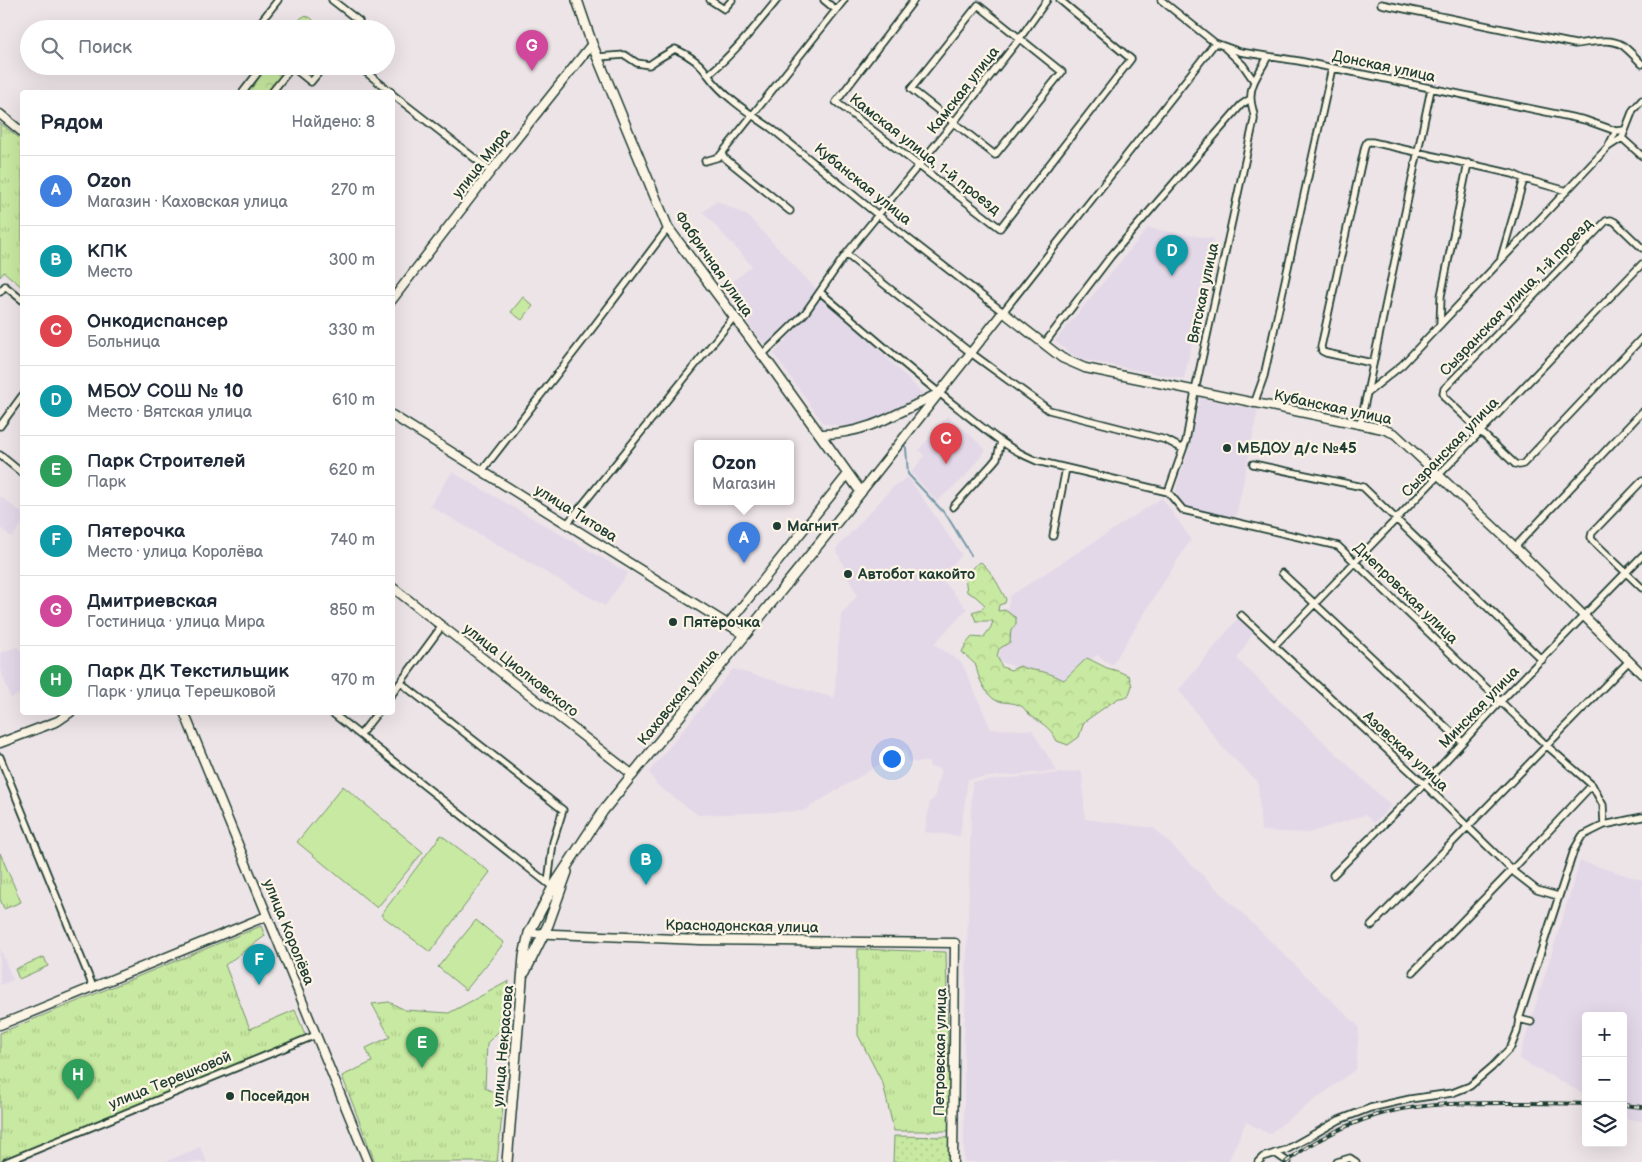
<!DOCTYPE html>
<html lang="ru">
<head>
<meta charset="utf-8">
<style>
  body { margin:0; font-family:"Balsamiq Sans",sans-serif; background:#f2f2f3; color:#1f2937 }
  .controls { position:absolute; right:15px; bottom:15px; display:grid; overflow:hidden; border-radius:5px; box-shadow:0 5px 20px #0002 }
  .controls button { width:45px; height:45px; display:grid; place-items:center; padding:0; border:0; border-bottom:1px solid #e0e1e3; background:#fff; color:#1f2937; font:25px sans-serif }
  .you { position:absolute; left:891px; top:758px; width:18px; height:18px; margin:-12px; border:4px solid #fff; border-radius:50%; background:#1a73e8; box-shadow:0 0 0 8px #1a73e833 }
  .badge { display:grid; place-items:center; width:32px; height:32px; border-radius:50%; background:#b45309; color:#fff; font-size:16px; font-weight:700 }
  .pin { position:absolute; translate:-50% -41px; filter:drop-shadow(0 1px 2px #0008) }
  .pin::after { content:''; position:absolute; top:26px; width:18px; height:15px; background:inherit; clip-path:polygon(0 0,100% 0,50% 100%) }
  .popup { position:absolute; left:694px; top:440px; width:100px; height:65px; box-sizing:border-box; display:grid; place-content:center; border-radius:5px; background:#fff; filter:drop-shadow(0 1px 4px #0005); font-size:16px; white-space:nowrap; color:#747a83 }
  .popup b { font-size:19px; color:#1f2937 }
  .popup::after { content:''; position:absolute; left:50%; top:100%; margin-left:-10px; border:10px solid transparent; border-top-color:#fff }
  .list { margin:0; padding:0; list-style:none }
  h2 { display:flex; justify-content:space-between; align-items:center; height:65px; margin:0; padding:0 20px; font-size:21px }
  h2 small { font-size:16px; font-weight:400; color:#747a83 }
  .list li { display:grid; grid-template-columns:32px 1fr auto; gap:15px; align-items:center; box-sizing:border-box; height:70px; padding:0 20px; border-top:1px solid #e0e1e3 }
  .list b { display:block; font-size:19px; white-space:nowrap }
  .list p { margin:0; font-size:16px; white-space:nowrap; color:#747a83 }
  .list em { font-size:16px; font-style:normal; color:#747a83 }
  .icon { flex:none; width:28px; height:28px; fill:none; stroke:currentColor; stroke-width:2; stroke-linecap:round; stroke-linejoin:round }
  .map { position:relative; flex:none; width:1642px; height:1162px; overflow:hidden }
  .search { position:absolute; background:#fff; box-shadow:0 5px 20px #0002; left:20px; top:20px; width:375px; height:55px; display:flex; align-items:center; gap:12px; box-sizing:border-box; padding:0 18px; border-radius:28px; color:#747a83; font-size:19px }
  .panel { position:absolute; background:#fff; box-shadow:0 5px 20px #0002; left:20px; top:90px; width:375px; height:625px; border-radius:5px }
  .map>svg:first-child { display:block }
  .built { fill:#e3d8e8 }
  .grass { fill:url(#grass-dots); stroke:#74936a }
  .forest { fill:url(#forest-crowns); stroke:#74936a }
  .park { fill:url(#park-tufts); stroke:#74936a }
  .pitch { fill:#c8e9a1; stroke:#74936a }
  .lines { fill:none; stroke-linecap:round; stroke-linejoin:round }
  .stream { stroke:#7598aa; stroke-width:2 }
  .minor-casing { stroke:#1f3d34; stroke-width:9 }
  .tertiary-casing { stroke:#1f3d34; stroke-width:11 }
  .secondary-casing { stroke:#1f3d34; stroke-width:12 }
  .minor { stroke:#fcf5e5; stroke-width:5.5 }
  .tertiary { stroke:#fcf5e5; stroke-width:8 }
  .secondary { stroke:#fcf5e5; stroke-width:9 }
  .rail-casing { stroke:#1f3d34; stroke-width:4 }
  .rail { stroke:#fcf5e5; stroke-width:2; stroke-dasharray:5.5; stroke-linecap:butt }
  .poi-dot { fill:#1f3d34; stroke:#fcf5e5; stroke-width:2 }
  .labels { text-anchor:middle; stroke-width:4.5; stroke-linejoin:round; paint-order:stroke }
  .street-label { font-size:15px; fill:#1f3d34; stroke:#fcf5e5 }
  .poi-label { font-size:15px; font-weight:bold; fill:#1f3d34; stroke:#fcf5e5; text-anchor:start }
</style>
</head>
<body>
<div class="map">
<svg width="1642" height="1162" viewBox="0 0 1642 1162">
  <defs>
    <pattern id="grass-dots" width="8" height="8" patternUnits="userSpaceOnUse" patternTransform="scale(1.25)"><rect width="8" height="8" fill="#c8e9a1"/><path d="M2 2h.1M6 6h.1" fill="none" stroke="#abc98b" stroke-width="1.8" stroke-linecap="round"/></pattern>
    <pattern id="forest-crowns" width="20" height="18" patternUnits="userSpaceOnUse" patternTransform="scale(1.25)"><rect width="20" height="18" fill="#c8e9a1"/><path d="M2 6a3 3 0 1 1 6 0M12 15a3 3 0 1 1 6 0" fill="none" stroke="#abc98b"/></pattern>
    <pattern id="park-tufts" width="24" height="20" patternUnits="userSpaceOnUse" patternTransform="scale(1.25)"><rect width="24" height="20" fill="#c8e9a1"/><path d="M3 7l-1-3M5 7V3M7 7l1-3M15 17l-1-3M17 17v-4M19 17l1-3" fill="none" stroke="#abc98b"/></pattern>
  </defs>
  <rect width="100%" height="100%" fill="#ede4e7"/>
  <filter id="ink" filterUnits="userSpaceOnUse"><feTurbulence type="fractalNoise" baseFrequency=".02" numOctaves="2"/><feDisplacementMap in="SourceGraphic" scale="10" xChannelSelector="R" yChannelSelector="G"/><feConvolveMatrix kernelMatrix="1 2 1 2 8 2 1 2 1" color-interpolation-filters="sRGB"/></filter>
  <g filter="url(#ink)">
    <path class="built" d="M717 201 748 216 816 289 802 312 766 346 722 290 752 266 703 212Z
      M1148 228 1214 239 1184 379 1078 359 1055 341Z
      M821 299 843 314 923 394 885 415 857 425 840 426 823 423 774 354Z
      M1200 398 1258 410 1236 517 1186 508 1175 491 1189 449Z
      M947 416 967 432 986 450 964 478 937 501 911 473 924 456 919 450Z
      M452 472 628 573 605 606 430 506Z
      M908 477 962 555 940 577 967 609 934 644 962 663 991 729 1032 730 1057 771 968 779 960 836 925 832 930 801 934 799 941 769 930 767 929 762H909L905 749 803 811 698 815 657 785 649 772 733 669 834 698 841 615 857 596 836 549 893 487Z
      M0 496 22 513V523L12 537 0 528Z
      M1162 498 1191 539 1112 665 1097 655 1063 683 998 661 1010 596Z
      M1239 617 1255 630 1237 659 1391 806 1374 823 1365 815 1308 833 1261 831 1258 782 1223 748 1179 690Z
      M17 647 22 652V693L11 698 0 668V653Z
      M1082 771 1085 819 1154 828 1359 1027 1356 1069 1269 1134 1246 1122 1228 1162H964V1049L972 782Z
      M1580 861 1642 880V1121L1623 1118V1016H1586V1095L1519 1059Z
      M0 948 13 980 0 985Z
      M200 1147 207 1162H165Z"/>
    <path class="grass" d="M302 17C311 15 316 20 314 29H297V22Z
      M894 1136 950 1137V1162H893Z"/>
    <path class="forest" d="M267 66 281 76 267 92H247Z
      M981 562C993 573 998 585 1006 599L1005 603 999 605 998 611 1005 610 1016 618V625L1011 629 1010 642 999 649 997 656 1002 667 1011 670 1020 666C1028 670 1036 670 1044 672 1052 674 1057 677 1064 680L1087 658 1107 668 1118 671 1129 676 1132 686 1128 697 1119 698 1108 705 1084 722 1079 737 1068 745 1057 741C1049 725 1041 724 1029 714 1026 712 1024 707 1021 706 1014 702 1005 703 997 701 986 696 977 676 976 665L962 652 966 644 972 637 983 638 991 627 993 621H976L972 612 982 609 985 605 975 596 967 592 965 577 974 566Z"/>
    <path class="park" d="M0 123 22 140V287L4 272 0 277Z
      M0 853 21 902 4 909 0 899Z
      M261 926 265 936 225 965 250 1029 295 1010 307 1039 4 1162H0V1033Z
      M858 949 946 952 950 1131H894L883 1084 858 1035Z
      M44 957 48 966 19 979 15 969Z
      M509 981 504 1026 487 1043 485 1088 504 1097 497 1162H375L342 1076 372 1062 366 1048 390 1037 372 1004 389 1002 405 1010 449 1013Z"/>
    <path class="pitch" d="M523 297 533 306 522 320 511 312Z
      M343 786 423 852 377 908 297 842Z
      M441 835 490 872 430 952 381 915Z
      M476 920 504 943 466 990 438 967Z"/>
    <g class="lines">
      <path class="stream" d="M904 445 906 448 908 474 947 516 971 555"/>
      <defs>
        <path id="minor" d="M332 0 359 21 354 29
          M710 0 724 9 732 0
          M824 0 836 10
          M914 0 836 102 1000 228 1131 59 1060 0
          M1161 0 1215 43 1240 52 1299 61 1585 120 1616 131
          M1381 4 1575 44C1589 43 1609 37 1622 45 1629 50 1636 58 1642 64
          M978 5 1062 72 995 155 911 89Z
          M255 29 278 0
          M1224 47 1243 65 1254 81
          M598 57 625 55 637 63 649 65 658 59 675 49C689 55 700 62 708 75 735 52 755 27 777 0
          M291 66 311 82 324 66
          M358 66 391 92
          M708 75C724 97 749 113 771 128L878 215 1003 312 1215 43
          M243 92 263 66
          M272 92 292 67
          M392 94 491 171
          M1622 138 1642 156
          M1608 147 1616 131 1625 130
          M721 155 790 211
          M705 161 719 157 844 0
          M1642 248 1615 222 1611 220 1606 221 1444 389 1443 393 1445 398 1515 464 1519 465 1523 464 1642 338
          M846 254 971 353 1049 410 1166 440 1183 449
          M1501 258 1524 179
          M0 292 5 286 22 300
          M820 292C866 331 911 371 958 408 983 428 1007 449 1037 461L1168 492 1183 510 1338 546 1546 745 1592 785 1603 805 1604 825
          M1440 325 1441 296 1468 163
          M1044 344 1111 256 1241 105 1250 99
          M762 355 805 313 846 254 954 122 1020 38 1047 0
          M1372 363 1326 353 1322 351 1321 347 1365 146 1367 142H1372L1513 174 1524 179 1567 191
          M1367 393 1431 89
          M1254 404 1264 376 1332 68
          M1360 425 1367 393 1402 365 1608 147 1622 138 1633 110 1642 100
          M0 426 22 396
          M0 455 22 473
          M1253 464 1363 487 1542 660
          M482 471 588 334 668 228
          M1642 481 1592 533 1591 537 1592 540 1642 588
          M1168 492 1186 441 1195 391 1254 120C1255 112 1251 107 1251 100 1249 83 1262 70 1268 56
          M953 507 992 464 997 458 1001 442
          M567 524 734 317
          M1053 536 1066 468
          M1515 547 1642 412
          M1282 573 1462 742
          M1241 615 1424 784 1515 873 1537 890 1558 896
          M1275 645 1642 264
          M401 683 563 810 553 842 548 883
          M392 694 442 626
          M331 712 555 889
          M360 735 378 712
          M0 757 93 987
          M1333 875 1424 784 1501 701 1642 556
          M1371 926 1629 661
          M1413 972 1512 870 1592 785
          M1531 1022 1519 1019 1574 850 1582 836 1604 825 1642 817
          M1275 1153 1288 1162
          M6 1162 316 1035
          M1258 1162 1263 1157 1286 1150 1339 1120 1370 1108 1410 1099 1452 1093 1470 1086 1492 1067 1511 1047 1517 1032 1519 1019
          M1337 1162 1350 1158 1356 1162"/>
        <path id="tertiary" d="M0 114 22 132
          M392 300 491 171 592 44
          M392 415 745 635
          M820 434C866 435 897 413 937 394
          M861 492 1003 312 1062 358 1085 368 1383 429 1395 434 1515 547 1642 674
          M392 587 512 681 633 775
          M728 624 848 474
          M184 712 368 1162
          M0 743 58 721 71 712
          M529 933 700 940 955 943 953 1162
          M0 1025 267 916"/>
        <path id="secondary" d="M525 972 548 925 567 872
          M507 1162 524 956 529 933 553 887 603 811 861 492 770 365 668 228 592 44 577 0"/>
      </defs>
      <use href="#minor" class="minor-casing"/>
      <use href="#tertiary" class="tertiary-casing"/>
      <use href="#secondary" class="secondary-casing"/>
      <use href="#minor" class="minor"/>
      <use href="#tertiary" class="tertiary"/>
      <use href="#secondary" class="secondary"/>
      <defs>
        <path id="rail" d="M1623 1105 1642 1107
          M1286 1162C1315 1139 1353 1121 1388 1112 1427 1103 1466 1103 1506 1103 1532 1103 1559 1103 1586 1104"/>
      </defs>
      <use href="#rail" class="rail-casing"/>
      <use href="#rail" class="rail"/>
    </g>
  </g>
  <g class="poi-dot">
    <circle cx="1227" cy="448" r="5"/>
    <circle cx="777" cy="526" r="5"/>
    <circle cx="848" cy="574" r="5"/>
    <circle cx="673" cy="622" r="5"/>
    <circle cx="230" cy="1096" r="5"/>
  </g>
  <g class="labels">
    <g class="street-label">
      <text transform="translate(1384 66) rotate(12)" y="5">Донская улица</text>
      <text transform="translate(963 90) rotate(-52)" y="5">Камская улица</text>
      <text transform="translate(925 154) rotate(38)" y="5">Камская улица, 1-й проезд</text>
      <text transform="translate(481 163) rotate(-52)" y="5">улица Мира</text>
      <text transform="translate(863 184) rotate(39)" y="5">Кубанская улица</text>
      <text transform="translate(714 264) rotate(55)" y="5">Фабричная улица</text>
      <text transform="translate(1203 293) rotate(-78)" y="5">Вятская улица</text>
      <text transform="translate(1516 297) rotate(-46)" y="5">Сызранская улица, 1-й проезд</text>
      <text transform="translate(1333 407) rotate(12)" y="5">Кубанская улица</text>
      <text transform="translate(1450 447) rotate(-46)" y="5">Сызранская улица</text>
      <text transform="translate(576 513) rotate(32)" y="5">улица Титова</text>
      <text transform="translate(1406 593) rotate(44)" y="5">Днепровская улица</text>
      <text transform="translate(521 670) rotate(38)" y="5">улица Циолковского</text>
      <text transform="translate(678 697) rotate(-51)" y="5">Каховская улица</text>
      <text transform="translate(1479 707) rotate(-46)" y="5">Минская улица</text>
      <text transform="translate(1406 751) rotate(43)" y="5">Азовская улица</text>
      <text transform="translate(742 926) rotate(1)" y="5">Краснодонская улица</text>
      <text transform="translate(289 932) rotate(68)" y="5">улица Королёва</text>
      <text transform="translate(503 1046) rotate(-85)" y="5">улица Некрасова</text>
      <text transform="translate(940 1052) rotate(-89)" y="5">Петровская улица</text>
      <text transform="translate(170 1080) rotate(-22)" y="5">улица Терешковой</text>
    </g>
    <g class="poi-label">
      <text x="1237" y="453">МБДОУ д/с №45</text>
      <text x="787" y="531">Магнит</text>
      <text x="858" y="579">Автобот какойто</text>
      <text x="683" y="627">Пятёрочка</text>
      <text x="240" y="1101">Посейдон</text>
    </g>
  </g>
</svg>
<div class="controls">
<button>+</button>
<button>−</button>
<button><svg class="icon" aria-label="layers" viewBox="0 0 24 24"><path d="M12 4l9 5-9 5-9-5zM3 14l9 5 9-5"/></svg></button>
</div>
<div class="you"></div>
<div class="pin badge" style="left:744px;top:563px;background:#3f7fe0">A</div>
<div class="popup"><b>Ozon</b>Магазин</div>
<div class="pin badge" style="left:646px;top:885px;background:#0f9aa8">B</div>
<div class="pin badge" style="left:946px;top:464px;background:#e0444e">C</div>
<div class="pin badge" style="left:1172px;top:276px;background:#0f9aa8">D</div>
<div class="pin badge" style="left:422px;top:1068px;background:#2e9e5b">E</div>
<div class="pin badge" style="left:259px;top:985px;background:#0f9aa8">F</div>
<div class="pin badge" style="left:532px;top:71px;background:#d1479c">G</div>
<div class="pin badge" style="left:78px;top:1100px;background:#2e9e5b">H</div>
<div class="search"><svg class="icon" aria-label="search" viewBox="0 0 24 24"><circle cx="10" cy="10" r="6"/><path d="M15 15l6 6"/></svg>Поиск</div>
<section class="panel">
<h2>Рядом<small>Найдено: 8</small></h2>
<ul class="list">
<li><span class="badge" style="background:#3f7fe0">A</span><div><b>Ozon</b><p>Магазин · Каховская улица</p></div><em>270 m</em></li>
<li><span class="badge" style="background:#0f9aa8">B</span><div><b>КПК</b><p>Место</p></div><em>300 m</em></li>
<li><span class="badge" style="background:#e0444e">C</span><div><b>Онкодиспансер</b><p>Больница</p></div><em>330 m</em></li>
<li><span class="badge" style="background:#0f9aa8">D</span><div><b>МБОУ СОШ № 10</b><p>Место · Вятская улица</p></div><em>610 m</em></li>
<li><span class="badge" style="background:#2e9e5b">E</span><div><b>Парк Строителей</b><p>Парк</p></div><em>620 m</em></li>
<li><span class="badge" style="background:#0f9aa8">F</span><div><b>Пятерочка</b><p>Место · улица Королёва</p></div><em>740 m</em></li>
<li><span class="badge" style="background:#d1479c">G</span><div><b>Дмитриевская</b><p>Гостиница · улица Мира</p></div><em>850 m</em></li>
<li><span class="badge" style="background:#2e9e5b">H</span><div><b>Парк ДК Текстильщик</b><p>Парк · улица Терешковой</p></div><em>970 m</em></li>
</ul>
</section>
</div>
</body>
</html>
